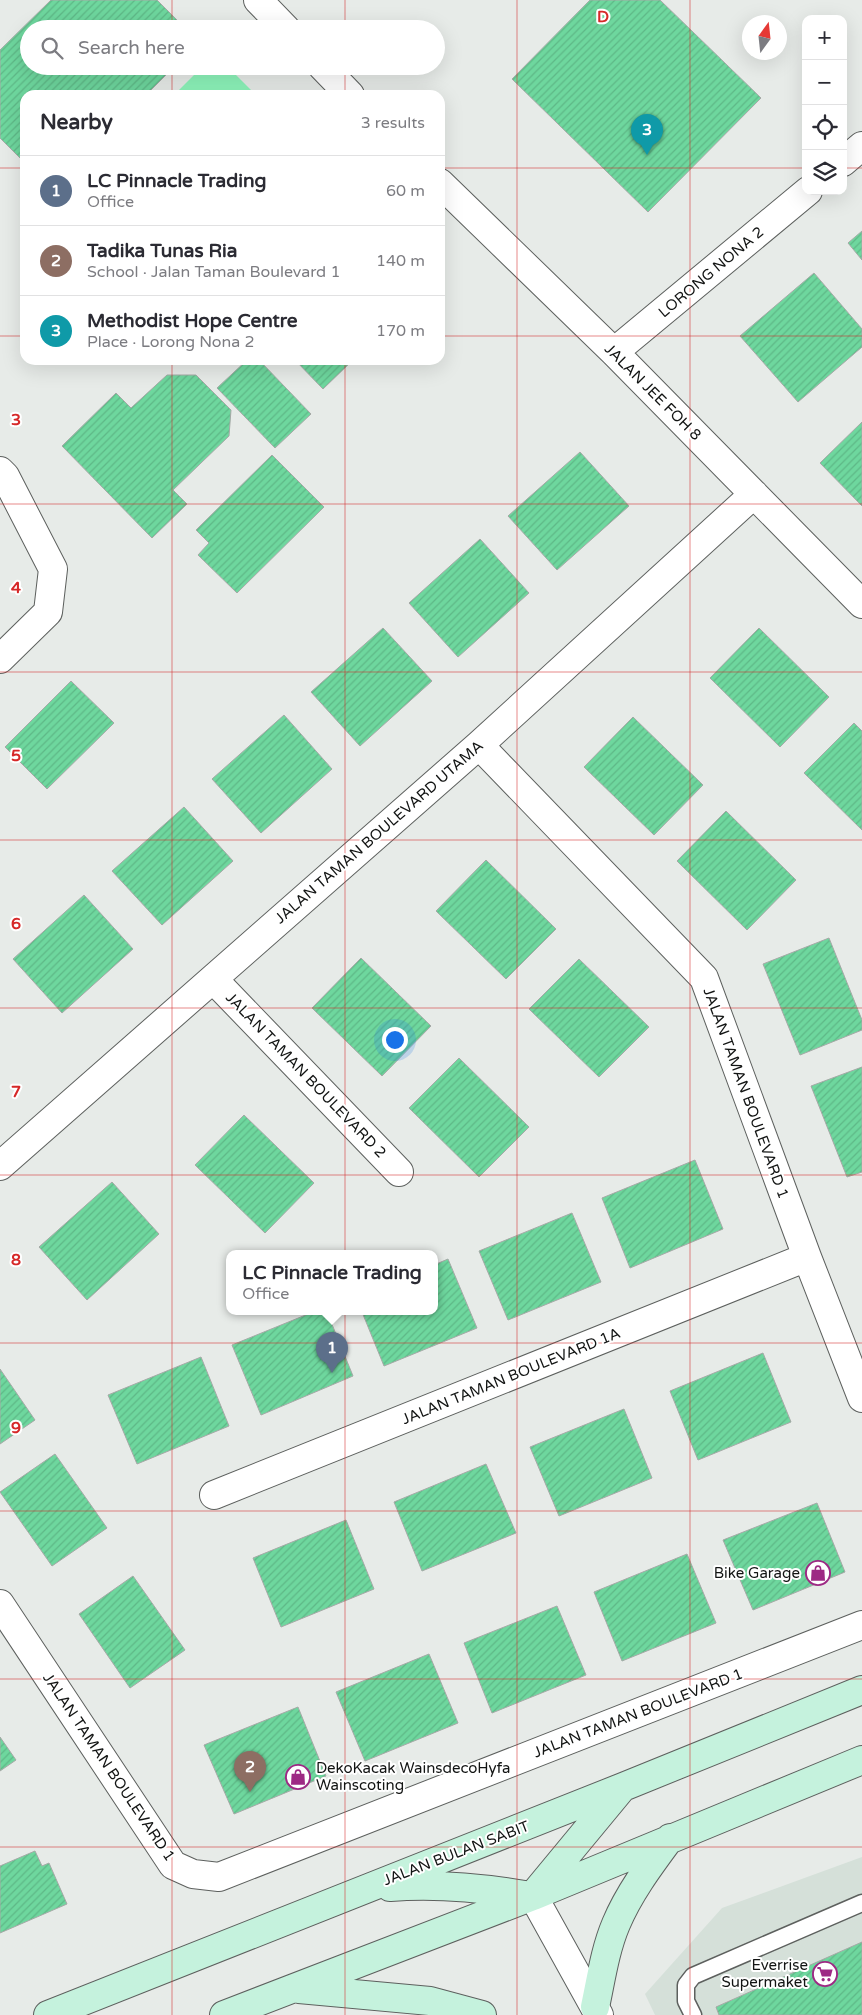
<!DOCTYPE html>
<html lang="en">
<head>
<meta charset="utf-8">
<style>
  body { margin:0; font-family:"Varela Round",sans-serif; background:#f7f7f7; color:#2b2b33 }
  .controls { position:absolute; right:15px; top:15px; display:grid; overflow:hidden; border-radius:10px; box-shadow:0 5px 20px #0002 }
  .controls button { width:45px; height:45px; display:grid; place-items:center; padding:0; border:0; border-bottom:1px solid #e1e1e2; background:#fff; color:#2b2b33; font:25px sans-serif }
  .compass { position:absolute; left:742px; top:15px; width:45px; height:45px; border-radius:50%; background:#fff; box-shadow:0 5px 20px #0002; rotate:15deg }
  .you { position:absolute; left:394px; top:1039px; width:18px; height:18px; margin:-12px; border:4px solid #fff; border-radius:50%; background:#1a73e8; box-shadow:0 0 0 8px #1a73e833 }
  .badge { display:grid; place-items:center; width:32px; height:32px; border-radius:50%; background:#9d2984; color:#fff; font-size:16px; font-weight:700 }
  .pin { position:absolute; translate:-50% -41px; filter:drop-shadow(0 1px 2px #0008) }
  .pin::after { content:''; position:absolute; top:26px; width:18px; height:15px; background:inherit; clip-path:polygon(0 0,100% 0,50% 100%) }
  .popup { position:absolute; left:226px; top:1250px; width:212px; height:65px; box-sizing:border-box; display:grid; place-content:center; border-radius:10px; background:#fff; filter:drop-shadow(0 1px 4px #0005); font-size:16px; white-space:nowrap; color:#7c7c81 }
  .popup b { font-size:19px; color:#2b2b33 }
  .popup::after { content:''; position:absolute; left:50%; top:100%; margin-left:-10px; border:10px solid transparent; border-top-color:#fff }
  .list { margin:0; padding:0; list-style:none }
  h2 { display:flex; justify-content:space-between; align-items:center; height:65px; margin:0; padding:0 20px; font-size:21px }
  h2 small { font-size:16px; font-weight:400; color:#7c7c81 }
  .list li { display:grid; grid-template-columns:32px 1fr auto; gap:15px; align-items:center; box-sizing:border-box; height:70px; padding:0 20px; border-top:1px solid #e1e1e2 }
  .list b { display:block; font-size:19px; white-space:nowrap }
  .list p { margin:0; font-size:16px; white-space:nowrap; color:#7c7c81 }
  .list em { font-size:16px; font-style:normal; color:#7c7c81 }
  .icon { flex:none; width:28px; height:28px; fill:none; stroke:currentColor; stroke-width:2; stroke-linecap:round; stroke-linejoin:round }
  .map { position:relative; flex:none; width:862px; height:2015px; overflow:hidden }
  .search { position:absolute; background:#fff; box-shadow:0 5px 20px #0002; left:20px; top:20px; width:425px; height:55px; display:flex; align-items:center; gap:12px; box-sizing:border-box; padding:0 18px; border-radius:28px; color:#7c7c81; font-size:19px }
  .panel { position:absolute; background:#fff; box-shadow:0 5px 20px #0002; left:20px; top:90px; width:425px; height:275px; border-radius:15px }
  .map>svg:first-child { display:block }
  .built { fill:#d5e0d9 }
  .green { fill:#8df4ba }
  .building { fill:url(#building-hatch); stroke:#a5a9a6 }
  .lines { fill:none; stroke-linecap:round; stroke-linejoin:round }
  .service-casing { stroke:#5d605e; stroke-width:19 }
  .minor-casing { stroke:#5d605e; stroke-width:30 }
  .secondary-casing { stroke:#5d605e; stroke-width:30 }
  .service { stroke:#fff; stroke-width:16 }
  .minor { stroke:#fff; stroke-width:28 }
  .secondary { stroke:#c5f2dd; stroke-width:28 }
  .grid { fill:none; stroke:#d62828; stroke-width:1; stroke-opacity:0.55 }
  .labels { text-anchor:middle; stroke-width:4; stroke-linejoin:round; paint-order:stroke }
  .street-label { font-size:15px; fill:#121413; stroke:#fff }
  .poi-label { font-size:15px; fill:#121413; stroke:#fff; text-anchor:end }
  .grid-label { font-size:16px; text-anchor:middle; font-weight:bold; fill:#d62828; stroke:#fff; stroke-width:4; stroke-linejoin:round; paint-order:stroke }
</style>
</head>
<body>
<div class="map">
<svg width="862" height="2015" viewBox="0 0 862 2015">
  <defs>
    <pattern id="building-hatch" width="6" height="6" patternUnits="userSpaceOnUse" patternTransform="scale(1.25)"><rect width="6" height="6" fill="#6ed79e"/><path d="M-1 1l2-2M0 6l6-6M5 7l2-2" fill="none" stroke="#5eb887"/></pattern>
  </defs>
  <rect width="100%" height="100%" fill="#e7ebe8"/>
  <path class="built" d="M862 1857V2015H655L645 1994 722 1908Z"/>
  <path class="green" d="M203 66H227L256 95H174Z"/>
  <path class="building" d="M51 0H157L186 29H29V66H175L146 95H25V163L0 138V50Z
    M590 0H660L761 98 648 212 512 79Z
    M862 231V260L848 243Z
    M814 273 862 329V347L798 402 740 336Z
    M247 360H259L311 414 275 448 217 388Z
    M295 360H353L323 389Z
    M167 375H196L231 410 229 436 173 490 187 504 152 538 62 446 116 393 131 408Z
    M862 422V506L820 463Z
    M580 452 629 506 557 570 508 516Z
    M272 455 324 507 237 593 198 555 209 543 196 530Z
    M480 539 529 593 458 657 409 603Z
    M383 628 432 681 360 746 311 692Z
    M759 628 829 697 780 747 710 678Z
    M71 681 114 723 47 789 5 747Z
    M284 715 332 769 261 833 212 779Z
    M633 717 703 785 654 835 584 767Z
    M854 723 862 731V830L804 773Z
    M184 807 233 861 162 925 112 871Z
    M726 811 796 880 747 930 677 861Z
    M486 860 556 929 506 979 436 911Z
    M84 895 133 949 62 1013 13 959Z
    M829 938 862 1020V1030L800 1055 763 964Z
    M361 958 431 1026 382 1076 312 1008Z
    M579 959 649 1027 599 1077 529 1009Z
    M459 1058 529 1127 479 1177 409 1108Z
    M862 1067V1172L847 1177 811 1086Z
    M244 1115 314 1183 265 1233 195 1165Z
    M695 1160 723 1229 630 1268 602 1198Z
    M112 1182 159 1234 87 1300 39 1247Z
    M572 1213 601 1282 508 1320 479 1251Z
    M448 1259 477 1328 384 1366 362 1312H434V1265Z
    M313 1312H327L353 1376 261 1415 232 1345Z
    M763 1353 791 1422 698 1460 670 1391Z
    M201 1357 229 1426 137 1464 108 1395Z
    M0 1369 35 1420 0 1444Z
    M624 1409 652 1478 559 1516 530 1447Z
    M55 1454 107 1528 52 1566 0 1492Z
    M486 1464 516 1533 422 1571 394 1502Z
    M817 1503 845 1572 753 1610 723 1540Z
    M346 1520 374 1589 281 1627 253 1558Z
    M687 1554 716 1623 622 1661 594 1592Z
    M133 1576 185 1650 130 1688 79 1614Z
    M557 1606 586 1675 492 1713 464 1643Z
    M429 1654 458 1723 365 1761 336 1692Z
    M298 1707 326 1776 234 1814 204 1745Z
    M0 1737 16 1760 0 1771Z
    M35 1851 42 1866 49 1863 67 1904 0 1933V1866Z
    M862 1942V2015H719L716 2007Z"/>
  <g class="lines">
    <defs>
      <path id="service" d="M693 2015 686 2001V1985L693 1976 862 1903"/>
      <path id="minor" d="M258 0 286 29
        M322 66 350 95
        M843 162 862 146
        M440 183 614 352 862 604
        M614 352 808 191
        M0 471 5 476 53 569 48 612 0 659
        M479 745 704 978 807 1257 862 1398
        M213 979 399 1172
        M0 1166 479 745 754 494
        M214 1495 807 1257
        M0 1604 173 1865 193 1874 219 1877 862 1625
        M533 1896 599 2015"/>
      <path id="secondary" d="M390 1887C437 1883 485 1888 531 1896
        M535 1893 621 1789
        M299 1989 430 2001 482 2015
        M595 2007C601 1979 605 1950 616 1924 629 1893 650 1865 670 1838
        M48 2015 623 1787 862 1690
        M224 2015 533 1896 862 1760"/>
    </defs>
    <use href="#service" class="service-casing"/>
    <use href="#minor" class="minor-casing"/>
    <use href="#secondary" class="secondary-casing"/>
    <use href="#service" class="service"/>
    <use href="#minor" class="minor"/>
    <use href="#secondary" class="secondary"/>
  </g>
  <path class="grid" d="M172 0V29M345 0V29M517 0V2015M690 0V2015M172 66V95M345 66V95M0 168H25M440 168H806M843 168H862M0 336H25M440 336H862M172 360V2015M345 360V2015M0 504H862M0 672H862M0 840H862M0 1008H862M0 1175H862M0 1343H862M0 1511H862M0 1679H862M0 1847H862"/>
  <defs>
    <symbol id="shop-ring" viewBox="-11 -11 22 22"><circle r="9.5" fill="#fff" stroke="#9d2984" stroke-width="1.5"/><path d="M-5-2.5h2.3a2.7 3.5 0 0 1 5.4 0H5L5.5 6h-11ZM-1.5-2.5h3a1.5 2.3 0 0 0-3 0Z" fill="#9d2984"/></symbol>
    <symbol id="supermarket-ring" viewBox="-11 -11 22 22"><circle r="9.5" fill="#fff" stroke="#9d2984" stroke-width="1.5"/><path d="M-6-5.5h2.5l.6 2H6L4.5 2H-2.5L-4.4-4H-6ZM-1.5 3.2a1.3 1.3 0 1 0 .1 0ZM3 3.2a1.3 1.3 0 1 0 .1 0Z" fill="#9d2984"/></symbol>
  </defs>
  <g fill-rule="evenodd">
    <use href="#shop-ring" x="804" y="1559" width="28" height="28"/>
    <use href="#shop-ring" x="284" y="1763" width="28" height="28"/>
    <use href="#supermarket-ring" x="811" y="1960" width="28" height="28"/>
  </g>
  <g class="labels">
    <g class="street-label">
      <text transform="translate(711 272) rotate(-40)" y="5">LORONG NONA 2</text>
      <text transform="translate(653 392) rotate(45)" y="5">JALAN JEE FOH 8</text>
      <text transform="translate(379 832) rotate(-41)" y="5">JALAN TAMAN BOULEVARD UTAMA</text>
      <text transform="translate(306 1075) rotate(46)" y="5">JALAN TAMAN BOULEVARD 2</text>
      <text transform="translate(746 1093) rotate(70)" y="5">JALAN TAMAN BOULEVARD 1</text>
      <text transform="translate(511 1376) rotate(-22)" y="5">JALAN TAMAN BOULEVARD 1A</text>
      <text transform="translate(638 1713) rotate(-21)" y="5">JALAN TAMAN BOULEVARD 1</text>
      <text transform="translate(109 1767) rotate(56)" y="5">JALAN TAMAN BOULEVARD 1</text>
      <text transform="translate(456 1853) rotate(-21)" y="5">JALAN BULAN SABIT</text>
    </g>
    <g class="poi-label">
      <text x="800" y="1578">Bike Garage</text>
      <text x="316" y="1773" text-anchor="start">DekoKacak WainsdecoHyfa<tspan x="316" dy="17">Wainscoting</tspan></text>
      <text x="808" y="1970">Everrise<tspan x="808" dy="17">Supermaket</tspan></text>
    </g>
  </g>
  <g class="grid-label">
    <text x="603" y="22">D</text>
    <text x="16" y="425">3</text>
    <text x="16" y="593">4</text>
    <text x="16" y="761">5</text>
    <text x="16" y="929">6</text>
    <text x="16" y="1097">7</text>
    <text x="16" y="1265">8</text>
    <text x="16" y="1433">9</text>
  </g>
</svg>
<div class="controls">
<button>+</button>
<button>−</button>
<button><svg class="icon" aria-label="locate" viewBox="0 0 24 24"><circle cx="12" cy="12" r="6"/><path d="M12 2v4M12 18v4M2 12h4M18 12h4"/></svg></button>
<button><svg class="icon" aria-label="layers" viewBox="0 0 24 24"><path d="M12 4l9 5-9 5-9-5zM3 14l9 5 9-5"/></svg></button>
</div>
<svg class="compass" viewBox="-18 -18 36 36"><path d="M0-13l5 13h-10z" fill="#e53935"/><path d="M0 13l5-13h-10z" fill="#7c7c81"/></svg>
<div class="you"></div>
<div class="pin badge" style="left:332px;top:1373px;background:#5c6f8a">1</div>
<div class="popup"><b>LC Pinnacle Trading</b>Office</div>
<div class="pin badge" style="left:250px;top:1792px;background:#8d6e63">2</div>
<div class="pin badge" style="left:647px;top:155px;background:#0f9aa8">3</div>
<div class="search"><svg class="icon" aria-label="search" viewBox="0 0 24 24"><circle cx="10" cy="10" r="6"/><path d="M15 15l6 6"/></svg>Search here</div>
<section class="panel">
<h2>Nearby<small>3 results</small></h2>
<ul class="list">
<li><span class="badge" style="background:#5c6f8a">1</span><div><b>LC Pinnacle Trading</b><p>Office</p></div><em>60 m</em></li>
<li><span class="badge" style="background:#8d6e63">2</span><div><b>Tadika Tunas Ria</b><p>School · Jalan Taman Boulevard 1</p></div><em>140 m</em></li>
<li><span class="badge" style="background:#0f9aa8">3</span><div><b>Methodist Hope Centre</b><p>Place · Lorong Nona 2</p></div><em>170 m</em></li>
</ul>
</section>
</div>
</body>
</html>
